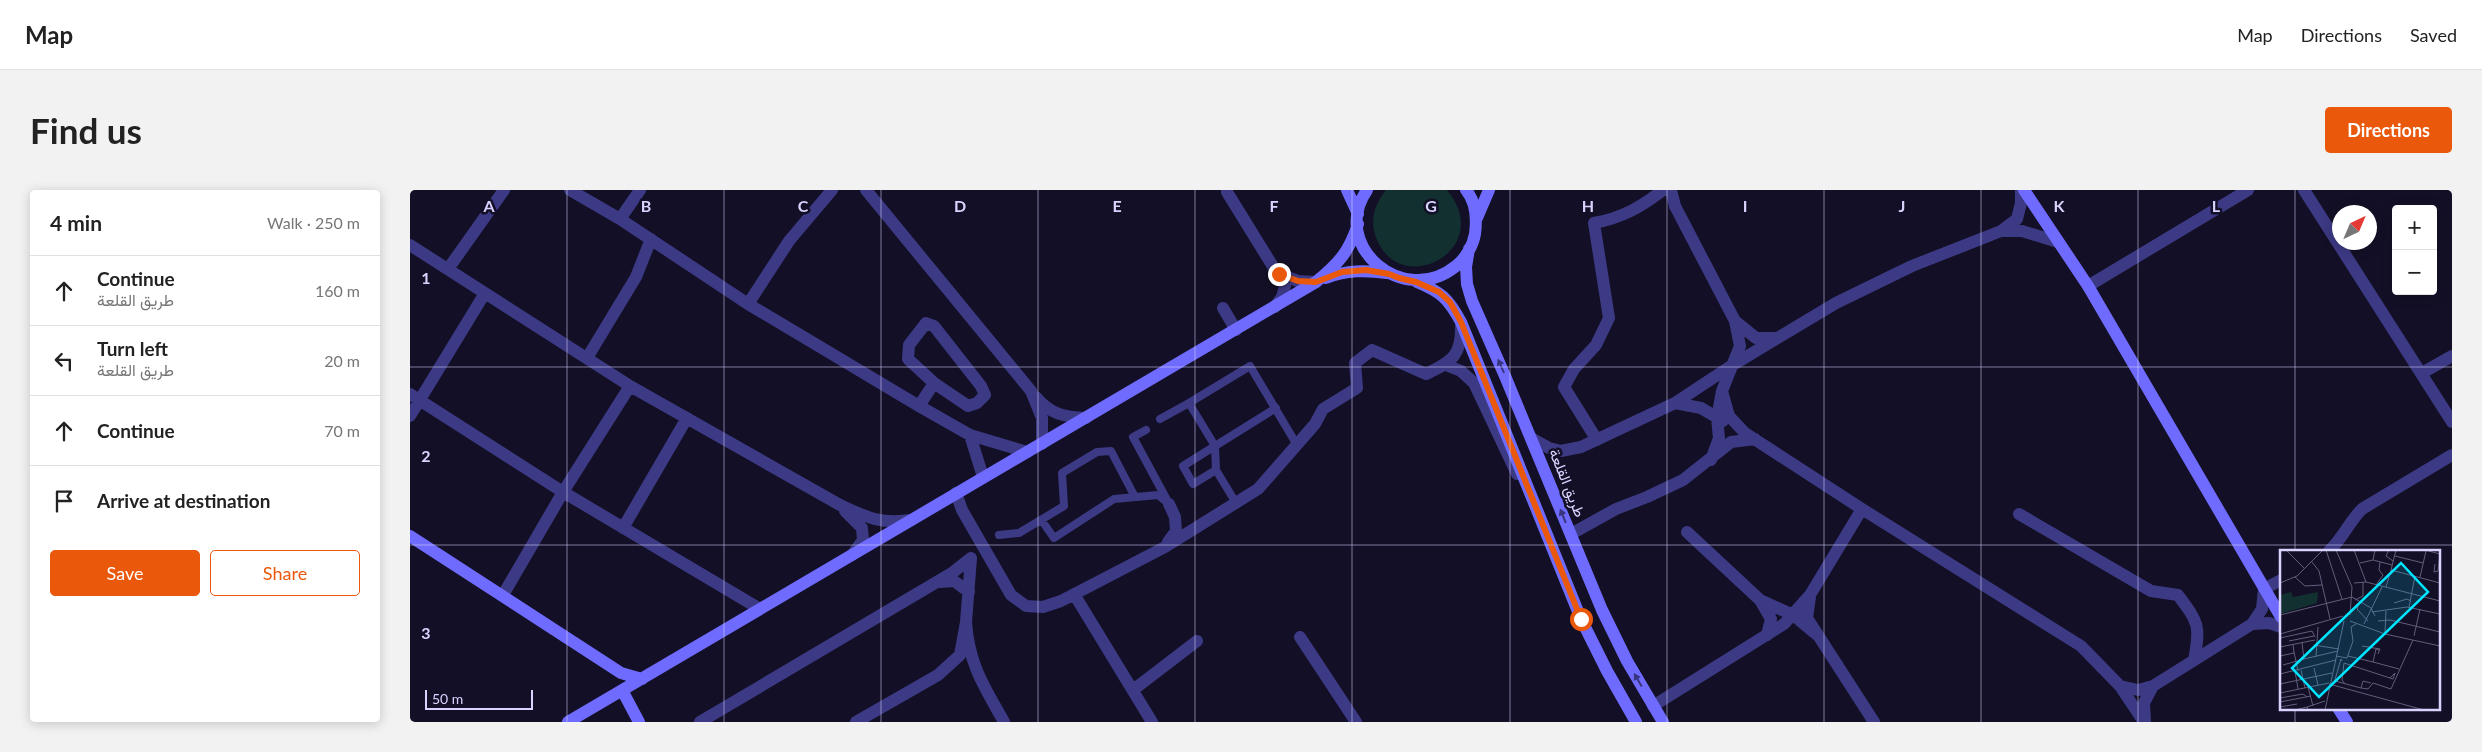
<!DOCTYPE html>
<html lang="en">
<head>
<meta charset="utf-8">
<style>
  body { margin:0; font-family:Lato,Vazirmatn,sans-serif; background:#f2f2f2; color:#222 }
  .controls { position:absolute; right:15px; top:15px; display:grid; overflow:hidden; border-radius:5px; box-shadow:0 2px 12px #0003 }
  .controls button { width:45px; height:45px; display:grid; place-items:center; padding:0; border:0; border-bottom:1px solid #e0e0e0; background:#fff; color:#222; font:25px sans-serif }
  .compass { position:absolute; left:1922px; top:15px; width:45px; height:45px; border-radius:50%; background:#fff; box-shadow:0 2px 12px #0003; rotate:44deg }
  .scale { position:absolute; left:15px; bottom:12px; width:108px; box-sizing:border-box; padding-left:5px; border:2px solid #d9d4ff; border-top:0; font-size:14px; line-height:18px; white-space:nowrap; color:#d9d4ff; -webkit-text-stroke:4px #130f26; paint-order:stroke }
  .stop { position:absolute; width:15px; height:15px; margin:-11px; border:4px solid #ea580c; border-radius:50%; background:#fff }
  .stop.end { background:#ea580c; border-color:#fff; box-shadow:0 1px 5px #0008 }
  .list { margin:0; padding:0; list-style:none }
  h2 { display:flex; justify-content:space-between; align-items:center; height:65px; margin:0; padding:0 20px; font-size:21px }
  h2 small { font-size:16px; font-weight:400; color:#767676 }
  .list li { display:grid; grid-template-columns:32px 1fr auto; gap:15px; align-items:center; box-sizing:border-box; height:70px; padding:0 20px; border-top:1px solid #e0e0e0 }
  .list b { display:block; font-size:19px; white-space:nowrap }
  .list p { margin:0; font-size:16px; white-space:nowrap; color:#767676 }
  .list em { font-size:16px; font-style:normal; color:#767676 }
  .actions { display:flex; gap:10px; padding:15px 20px }
  .actions a { flex:1; padding:11px 0; border:1px solid #ea580c; border-radius:5px; text-align:center; font-size:18px; color:#ea580c }
  .actions .main { background:#ea580c; color:#fff }
  .icon { flex:none; width:28px; height:28px; fill:none; stroke:currentColor; stroke-width:2; stroke-linecap:round; stroke-linejoin:round }
  .map { position:relative; flex:none; width:2042px; height:532px; overflow:hidden; border-radius:5px }
  header { display:flex; align-items:center; gap:30px; box-sizing:border-box; height:70px; padding:0 25px; background:#fff; border-bottom:1px solid #e0e0e0 }
  header strong { font-size:24px }
  nav { display:flex; gap:28px; margin-inline-start:auto; font-size:18px }
  .intro { display:flex; align-items:center; justify-content:space-between; box-sizing:border-box; height:120px; padding:0 30px }
  h1 { margin:0; font-size:35px }
  .button { padding:12px 22px; border-radius:5px; background:#ea580c; color:#fff; font-size:18px; font-weight:700 }
  main { display:flex; gap:30px; padding:0 30px }
  aside { flex:1; background:#fff; border-radius:5px; box-shadow:0 2px 12px #0003 }
  .map>svg:first-child { display:block }
  .green { fill:#12302f }
  .lines { fill:none; stroke-linecap:round; stroke-linejoin:round }
  .lane { stroke:#3d3a85; stroke-width:8 }
  .street { stroke:#3d3a85; stroke-width:12 }
  .secondary { stroke:#6f6bff; stroke-width:12 }
  .oneway { fill:#38347d }
  .route { stroke:#ea580c; stroke-width:6 }
  .grid { fill:none; stroke:#d9d4ff; stroke-width:1; stroke-opacity:0.55 }
  .labels { text-anchor:middle; stroke-width:5; stroke-linejoin:round; paint-order:stroke }
  .street-label { font-size:15px; fill:#d9d4ff; stroke:#130f26 }
  .inset-road { fill:none; stroke:#625e7d; stroke-width:1 }
  .view { fill:#00e5ff; fill-opacity:0.15; stroke:#00e5ff; stroke-width:2.5 }
  .inset-edge { fill:none; stroke:#d9d4ff; stroke-width:2.5 }
  .grid-label { font-size:16px; text-anchor:middle; font-weight:bold; fill:#d9d4ff; stroke:#130f26; stroke-width:5; stroke-linejoin:round; paint-order:stroke }
</style>
</head>
<body>
<header>
<strong>Map</strong>
<nav><a>Map</a><a>Directions</a><a>Saved</a></nav>
</header>
<div class="intro"><h1>Find us</h1><a class="button">Directions</a></div>
<main>
<aside>
<h2>4 min<small>Walk · 250 m</small></h2>
<ul class="list">
<li><svg class="icon" aria-label="ahead" viewBox="0 0 24 24"><path d="M12 20V5M6 11l6-6 6 6"/></svg><div><b>Continue</b><p>طريق القلعة</p></div><em>160 m</em></li>
<li><svg class="icon" aria-label="left" viewBox="0 0 24 24"><path d="M17 20v-9H6M10 6l-5 5 5 5"/></svg><div><b>Turn left</b><p>طريق القلعة</p></div><em>20 m</em></li>
<li><svg class="icon" aria-label="ahead" viewBox="0 0 24 24"><path d="M12 20V5M6 11l6-6 6 6"/></svg><div><b>Continue</b></div><em>70 m</em></li>
<li><svg class="icon" aria-label="arrive" viewBox="0 0 24 24"><path d="M6 21V4h12l-3 4 3 4H6"/></svg><div><b>Arrive at destination</b></div></li>
</ul>
<div class="actions"><a class="main">Save</a><a>Share</a></div>
</aside>
<div class="map">
<svg width="2042" height="532" viewBox="0 0 2042 532">
  <rect width="100%" height="100%" fill="#130f26"/>
  <path class="green" d="M976 0H1037C1086 59 992 109 967 50 959 31 964 15 976 0Z"/>
  <g class="lines">
    <path class="lane" d="M779 213 840 176 887 255
      M750 229 779 213 805 256 806 280
      M736 240 723 247 757 310
      M826 313 806 280 783 294 773 276 866 218
      M632 331 644 348 704 309 748 305 759 314
      M589 345 609 343 654 316 652 283 687 262 701 261 725 307"/>
    <path class="street" d="M160 0 210 29 230 0
      M456 0 621 201 632 228V254
      M1261 0 1265 16 1325 131 1330 156 1312 201 1307 228 1309 248 1301 270
      M1894 0 2042 232
      M817 2 875 96 872 107 865 117
      M210 29 338 114 509 216 560 245 617 262
      M1591 41H1612L1648 52
      M0 55 220 196 430 315C458 328 470 334 501 330
      M38 79 94 0
      M869 84 888 91 906 92
      M1678 96 1838 0
      M338 114 379 51 422 0
      M813 118 826 140
      M1325 131 1346 148H1366
      M177 168 226 87 241 49
      M1036 175 1051 181 1064 193 1107 284
      M2012 183 2042 166
      M1312 201 1319 226 1335 243 1452 319 1671 456 1710 496 1734 532
      M0 204 153 302 350 419
      M626 207C640 224 654 227 676 228
      M1265 213 1291 218 1313 231
      M509 216 524 193 558 216 567 213 575 205 571 196 524 136 516 133 499 155 498 169 524 193
      M0 226 75 103
      M560 245 573 287
      M1121 248 1139 258 1151 261 1171 257 1265 213 1321 176 1426 113 1502 76 1591 41 1607 29 1611 13V0
      M1187 250 1154 197 1164 179 1186 155 1199 128 1184 33C1212 28 1231 17 1253 0
      M546 303 552 320 601 405 616 416 633 417 651 411 755 357 848 299 905 234 913 219 947 198 945 173 962 160 1016 184C1043 171 1052 165 1051 134
      M435 321 452 338 453 350 442 365
      M1609 324 1741 401 1768 405C1788 432 1791 435 1784 470
      M213 338 277 228
      M1277 342 1350 410 1383 425 1407 445
      M1161 344 1206 319 1237 307 1273 290 1321 252 1345 249
      M758 352 766 341 765 327 759 314
      M1919 361C1933 348 1939 332 1952 319L2042 265
      M529 392 544 391 559 402
      M664 404 742 532
      M93 405 153 302 220 196
      M1400 407 1397 428 1464 532
      M1350 410 1361 429 1357 445
      M1842 434 1859 433 1871 437
      M890 447 946 532
      M1710 496 1728 500 1743 496 1842 434 1852 419 1854 399 1871 390
      M723 500 787 451
      M1243 516 1374 434 1400 405 1452 319
      M290 532 542 383 561 368 556 432
      M446 532 528 485 550 465 556 432C559 475 574 496 594 532
      M1735 532 1734 513 1743 496"/>
    <path class="secondary" d="M937 0 948 24
      M957 0C919 55 993 119 1046 76 1055 69 1063 56 1065 44 1067 29 1066 12 1056 0
      M1614 0 1678 96 1871 427
      M1067 28 1079 0
      M1059 59 1056 77 1057 94 1062 111 1095 186 1192 420 1217 471 1253 532
      M916 88C937 80 955 80 977 83
      M1007 92C1031 102 1038 108 1051 132L1171 429 1197 481 1226 532
      M0 346 211 483 232 489
      M212 500 229 532
      M1928 518 1937 532
      M158 532 906 92C929 73 939 62 948 34"/>
  </g>
  <defs><path id="oneway-solid" d="M-6-.8H1V-3.2L6.5 0L1 3.2V.8H-6Z" transform="scale(1.25)"/></defs>
  <g class="oneway">
    <use href="#oneway-solid" transform="translate(1091 176) rotate(-114)"/>
    <use href="#oneway-solid" transform="translate(1153 326) rotate(-112)"/>
    <use href="#oneway-solid" transform="translate(1228 490) rotate(-120)"/>
  </g>
  <g class="lines">
    <path class="route" d="M869 84 888 91 906 92 932 82 956 80 979 84 989 88 1006 92 1029 102 1040 112 1051 132 1171 429"/>
  </g>
  <path class="grid" d="M157 0V532M314 0V532M471 0V532M628 0V532M785 0V532M942 0V532M1100 0V532M1257 0V532M1414 0V532M1571 0V532M1728 0V532M1885 0V361M0 177H2042M0 355H2042M1885 518V532"/>
  <g class="labels">
    <g class="street-label">
      <text transform="translate(1157 293) rotate(68)" y="5">طريق القلعة</text>
    </g>
  </g>
  <g transform="translate(1870 360)">
    <rect width="160" height="160" fill="#130f26"/>
    <path d="M11 42 13 47 38 42 37 53 0 64V45Z" fill="#12302f"/>
    <path class="inset-road" d="M6 0 25 19M46 0 62 49M56 0 72 37 70 65M74 0 86 32M109 0 106 6 113 11M116 0 111 20 160 33M145 0 160 4M115 6 143 13M93 10 112 15M32 12 39 21 50 69M80 13 93 10 95 0M155 14 154 22 158 21 160 4M15 27 25 36 42 35M140 27 146 1M0 33 17 26 43 0M74 33 86 32 160 51M96 35 103 25 99 20 100 12M106 37 111 20M75 50 83 46V32M79 53 77 59 88 71M114 53 127 49 131 51M129 57 135 26M92 62 127 57 160 64M0 65 72 47 91 58 95 66M70 71 105 84 160 96M98 71 110 70 160 82M84 74 102 37M105 82 106 61M0 84 63 66M134 86 140 59M0 88 32 81 35 87M9 91 34 86M34 95 59 99M82 96 100 99 98 104M0 97 35 90M99 100 96 99 93 112 119 119M14 102 18 121M0 106 14 103 13 94M56 106 67 108 73 91 71 77 76 74M68 106 93 112M36 107 38 77M24 109 58 101M3 115 24 109 22 93M34 118 38 135M21 120 25 138M15 121 18 139M0 124 56 110M55 131 81 138 83 131 91 133M54 133 61 109 62 111M0 134 52 123M49 134 144 160M65 134 62 130 64 113 113 129 115 123 110 128M28 137 33 156M81 138 88 139 93 133 111 139 133 90M0 143 49 133M0 148 23 144 27 147M0 152 31 146M0 157 17 154M27 157 45 151M15 160 27 157 28 160M45 160 64 71"/>
    <path class="view" d="M121 13 148 42 39 147 12 118Z"/>
    <rect width="160" height="160" class="inset-edge"/>
  </g>
  <g class="grid-label">
    <text x="79" y="22">A</text>
    <text x="236" y="22">B</text>
    <text x="393" y="22">C</text>
    <text x="550" y="22">D</text>
    <text x="707" y="22">E</text>
    <text x="864" y="22">F</text>
    <text x="1021" y="22">G</text>
    <text x="1178" y="22">H</text>
    <text x="1335" y="22">I</text>
    <text x="1492" y="22">J</text>
    <text x="1649" y="22">K</text>
    <text x="1806" y="22">L</text>
    <text x="16" y="94">1</text>
    <text x="16" y="272">2</text>
    <text x="16" y="449">3</text>
  </g>
</svg>
<div class="controls">
<button>+</button>
<button>−</button>
</div>
<svg class="compass" viewBox="-18 -18 36 36"><path d="M0-13l5 13h-10z" fill="#e53935"/><path d="M0 13l5-13h-10z" fill="#767676"/></svg>
<div class="scale">50 m</div>
<div class="stop" style="left:1171px;top:429px"></div>
<div class="stop end" style="left:869px;top:84px"></div>
</div>
</main>
</body>
</html>
